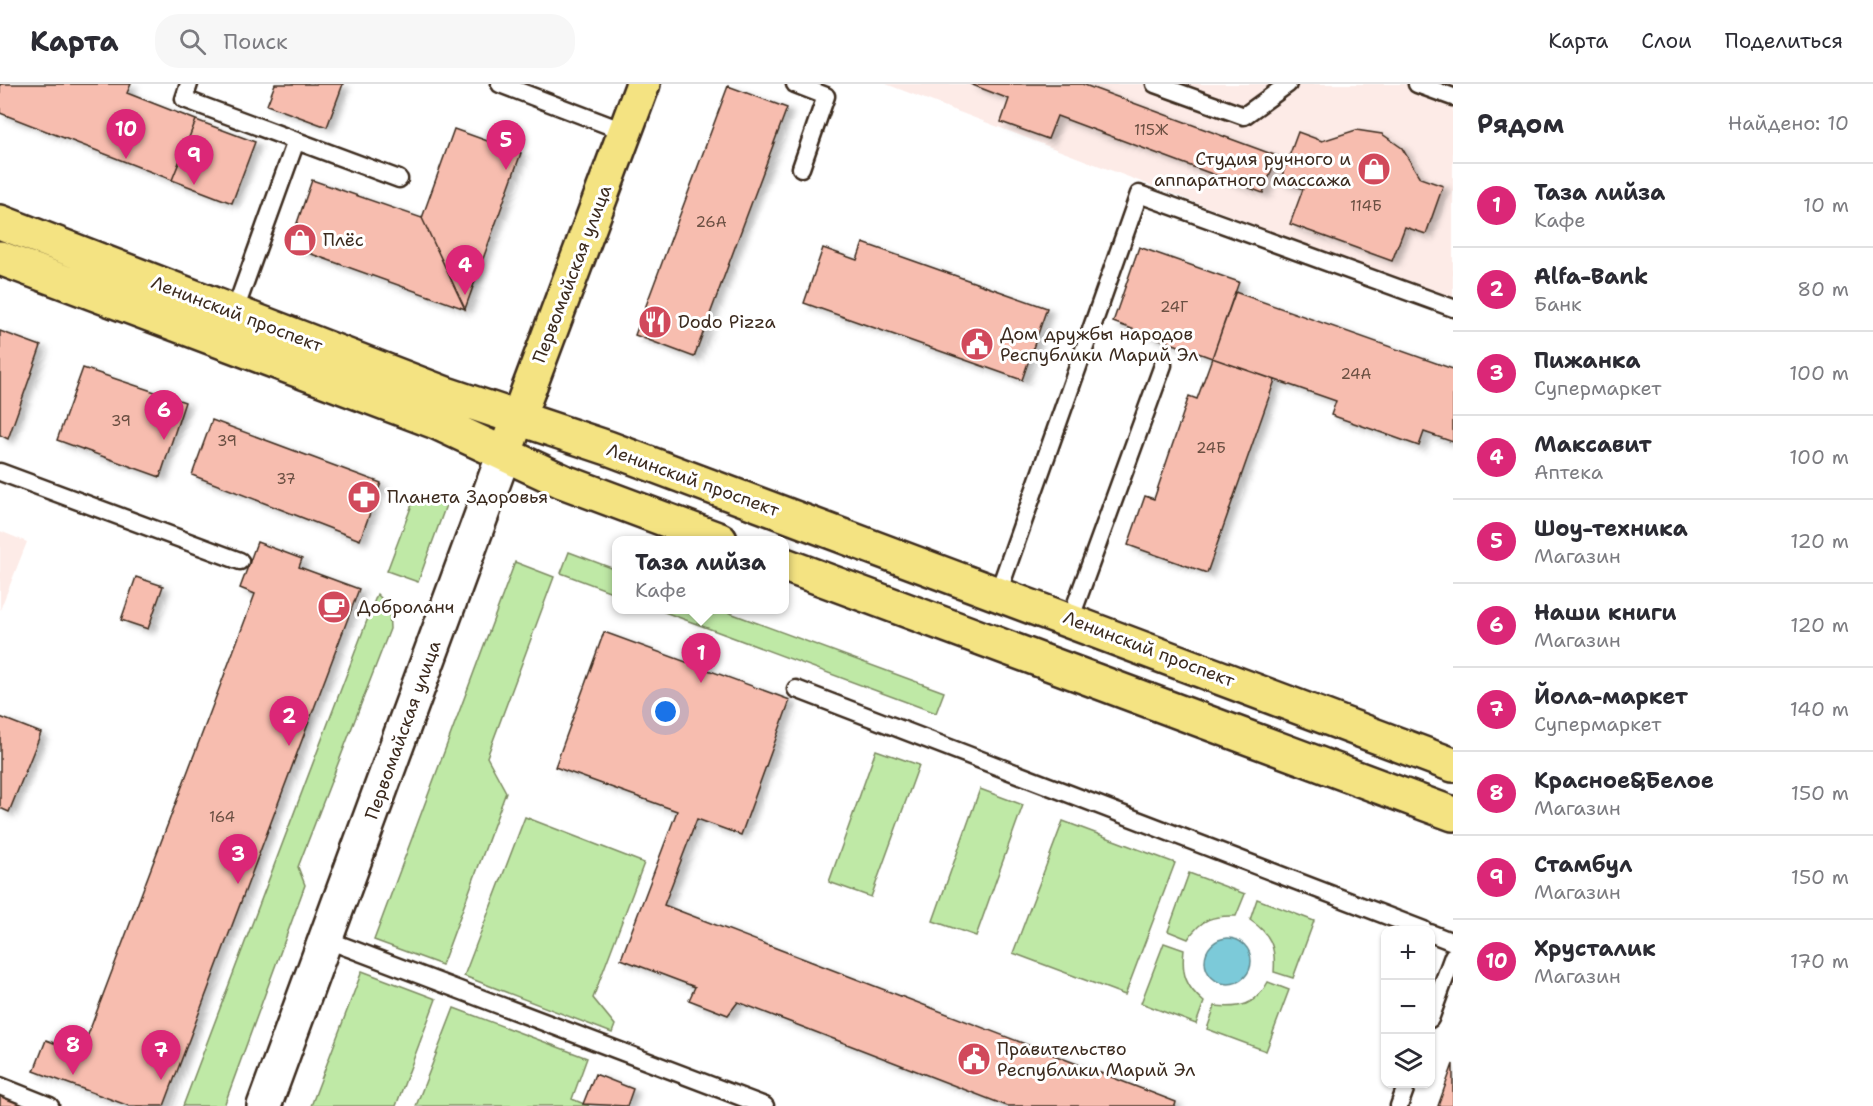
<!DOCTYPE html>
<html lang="ru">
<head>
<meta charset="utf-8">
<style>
  body { margin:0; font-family:"Shantell Sans",sans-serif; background:#f7f7f7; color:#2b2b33 }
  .controls { position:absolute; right:18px; bottom:18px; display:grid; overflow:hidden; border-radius:12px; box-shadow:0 2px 4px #0004 }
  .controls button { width:54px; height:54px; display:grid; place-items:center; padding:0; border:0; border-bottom:2px solid #e1e1e2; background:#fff; color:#2b2b33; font:30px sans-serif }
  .you { position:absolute; left:666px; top:628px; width:21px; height:21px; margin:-15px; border:4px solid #fff; border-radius:50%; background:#1a73e8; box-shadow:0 0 0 9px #1a73e833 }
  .badge { display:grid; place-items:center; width:39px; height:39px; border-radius:50%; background:#db2777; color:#fff; font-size:20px; font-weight:700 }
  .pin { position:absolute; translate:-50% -50px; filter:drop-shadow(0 2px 3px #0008) }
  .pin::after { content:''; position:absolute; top:32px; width:21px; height:18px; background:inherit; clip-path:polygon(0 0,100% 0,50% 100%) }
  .popup { position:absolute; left:612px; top:452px; width:177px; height:78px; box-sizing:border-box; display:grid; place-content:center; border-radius:12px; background:#fff; filter:drop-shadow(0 2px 4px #0005); font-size:20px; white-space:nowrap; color:#7c7c81 }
  .popup b { font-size:22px; color:#2b2b33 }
  .popup::after { content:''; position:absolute; left:50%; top:100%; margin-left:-12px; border:12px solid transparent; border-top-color:#fff }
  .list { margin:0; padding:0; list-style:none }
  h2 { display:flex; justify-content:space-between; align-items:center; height:78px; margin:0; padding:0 24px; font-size:26px }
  h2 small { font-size:20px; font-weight:400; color:#7c7c81 }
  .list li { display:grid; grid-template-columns:39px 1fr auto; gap:18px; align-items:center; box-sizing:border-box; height:84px; padding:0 24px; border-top:2px solid #e1e1e2 }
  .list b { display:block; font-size:22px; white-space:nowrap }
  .list p { margin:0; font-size:20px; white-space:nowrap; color:#7c7c81 }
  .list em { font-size:20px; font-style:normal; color:#7c7c81 }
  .icon { flex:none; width:33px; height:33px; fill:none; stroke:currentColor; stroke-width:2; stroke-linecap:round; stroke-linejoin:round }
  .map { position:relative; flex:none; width:1453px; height:1022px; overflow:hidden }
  header { display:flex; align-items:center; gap:36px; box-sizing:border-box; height:84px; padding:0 30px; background:#fff; border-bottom:2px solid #e1e1e2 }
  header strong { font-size:28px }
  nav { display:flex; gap:33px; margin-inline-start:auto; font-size:21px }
  .search { width:420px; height:54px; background:#f7f7f7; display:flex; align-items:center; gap:15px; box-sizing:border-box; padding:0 21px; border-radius:24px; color:#7c7c81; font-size:22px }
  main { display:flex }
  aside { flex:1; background:#fff }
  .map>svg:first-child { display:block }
  .built { fill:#fdebe7 }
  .green { fill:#bfe9a6; stroke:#7d8a62; stroke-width:1.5 }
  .water { fill:#7ccad9; stroke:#628a8e; stroke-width:1.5 }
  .building { fill:#f7bdaf; stroke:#3b2a1e; stroke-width:1.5; filter:url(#shadow) }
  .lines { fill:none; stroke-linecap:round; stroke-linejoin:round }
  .lane-casing { stroke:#3b2a1e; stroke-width:21 }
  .secondary-casing { stroke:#3b2a1e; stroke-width:38 }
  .primary-casing { stroke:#3b2a1e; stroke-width:38 }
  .lane { stroke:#fff; stroke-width:16 }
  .secondary { stroke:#fff; stroke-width:33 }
  .primary { stroke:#f4e382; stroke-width:33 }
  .labels { text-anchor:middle; stroke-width:6; stroke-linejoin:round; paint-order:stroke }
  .number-label { font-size:15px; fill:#6a4f42 }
  .poi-label { font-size:18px; fill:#3b2a1e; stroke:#fff; text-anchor:start }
  .street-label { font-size:18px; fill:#3b2a1e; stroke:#fff }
</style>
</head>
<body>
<header>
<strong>Карта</strong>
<div class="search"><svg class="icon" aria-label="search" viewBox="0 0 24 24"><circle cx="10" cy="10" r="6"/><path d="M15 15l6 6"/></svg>Поиск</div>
<nav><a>Карта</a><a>Слои</a><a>Поделиться</a></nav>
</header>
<main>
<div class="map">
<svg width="1453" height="1022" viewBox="0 0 1453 1022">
  <defs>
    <filter id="shadow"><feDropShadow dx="6" dy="4" stdDeviation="3" flood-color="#0004"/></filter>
  </defs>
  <rect width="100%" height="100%" fill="#fff"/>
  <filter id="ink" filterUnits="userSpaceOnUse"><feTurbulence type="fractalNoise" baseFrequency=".0167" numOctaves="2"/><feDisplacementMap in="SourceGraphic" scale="12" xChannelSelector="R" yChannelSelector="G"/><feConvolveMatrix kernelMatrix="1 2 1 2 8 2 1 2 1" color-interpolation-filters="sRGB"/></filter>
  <g filter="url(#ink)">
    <path class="built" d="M886 0H1453V217L1387 192Z
      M0 447 27 458 0 526Z"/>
    <path class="green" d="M416 410 446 421 418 498 387 487Z
      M569 468 617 486V510L561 489Z
      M515 478 554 493 487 673 506 708 442 881 374 856Z
      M377 510 389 522 390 545 298 783 305 801 224 1022H183Z
      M659 526H722L944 608 936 629Z
      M876 666 919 681 871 813 829 798Z
      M980 705 1023 721 976 852 933 837Z
      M525 733 644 779 593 914 615 941 612 949 464 892Z
      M1063 737 1175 779 1125 911 1013 869Z
      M1189 789 1245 810 1236 832C1213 831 1201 835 1188 855L1168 847Z
      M1257 815 1314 837 1293 894 1274 888C1276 863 1271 850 1250 836Z
      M1164 859 1184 866C1181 890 1186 903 1204 918L1196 940 1141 919Z
      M362 887 436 915 396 1022H311Z
      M1268 898 1289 906 1266 967 1207 945 1215 922C1240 925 1256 921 1268 898Z
      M454 924 587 974 572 1015 589 1022H416Z"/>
    <path class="water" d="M1205 877a23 23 0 1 1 46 0a23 23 0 1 1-46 0Z"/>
    <path class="building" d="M0 0H131L127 9 196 36 172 96 0 29Z
      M275 0H343L327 43 267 21Z
      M970 0H1082L1277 72 1263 109 1057 32 1048 55 1001 38 1009 15Z
      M728 2 787 24 694 273 635 251Z
      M196 36 255 58 232 119 172 96Z
      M454 45 521 69 465 225 422 134Z
      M1356 46 1382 50 1402 64 1420 94 1443 102 1426 150 1405 143 1392 177 1290 140 1303 105 1280 97 1298 48 1322 57Z
      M312 96 422 134 465 225 289 162Z
      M863 159 1047 224 1022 296 804 219 823 164 857 176Z
      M1139 163 1239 198 1212 274 1113 238Z
      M1235 208 1453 285V358L1424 348 1419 362 1374 346 1331 331 1336 317 1212 274Z
      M0 247 41 262 8 355 0 351Z
      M1212 274 1275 296 1207 489 1128 461 1145 412 1154 415 1189 312 1197 315Z
      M83 284 185 318 160 393 57 356Z
      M212 336 381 399 360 456 192 391Z
      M257 458 302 475 299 483 359 505 164 1022H129L34 987 46 956 81 969 255 510 240 504Z
      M136 493 163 502 148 545 121 536Z
      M604 548 790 616 741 751 697 735 664 821 1176 1018 1175 1022H1007L738 918 728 931 689 916 695 903 621 875 677 727 555 683Z
      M0 633 41 649 9 728 0 724Z
      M1453 980V1022H1438Z
      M595 990 633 1005 627 1022 583 1020Z
      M0 1011 27 1022H0Z"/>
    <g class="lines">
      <defs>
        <path id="lane" d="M189 0 184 15 399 95
          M500 0 626 48
          M795 0 826 12 801 84
          M1155 0 1244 32 1288 0
          M1417 0 1453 13
          M234 229 296 57
          M0 388 240 477
          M998 509 1139 110 1453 224
          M1070 536 1163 281
          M796 605 1424 846
          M1430 849 1453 858
          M325 855 765 1022
          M1430 935 1453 872
          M0 1002 50 1022
          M1399 1022 1407 1000"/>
        <path id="secondary" d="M264 1022 504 370"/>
        <path id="primary" d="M0 138 446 310 608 364 1453 681
          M0 174 436 338 562 397 720 456
          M510 355 643 0
          M785 481 1453 730"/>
      </defs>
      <use href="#lane" class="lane-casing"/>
      <use href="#secondary" class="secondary-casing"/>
      <use href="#primary" class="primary-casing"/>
      <use href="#lane" class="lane"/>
      <use href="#secondary" class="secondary"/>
      <use href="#primary" class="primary"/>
    </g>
  </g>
  <defs>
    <symbol id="shop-disc" viewBox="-11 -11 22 22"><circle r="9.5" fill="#d1495b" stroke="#fff"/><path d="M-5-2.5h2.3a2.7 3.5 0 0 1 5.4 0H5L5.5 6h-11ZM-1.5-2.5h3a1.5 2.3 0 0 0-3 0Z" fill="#fff"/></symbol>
    <symbol id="restaurant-disc" viewBox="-11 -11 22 22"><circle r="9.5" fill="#d1495b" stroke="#fff"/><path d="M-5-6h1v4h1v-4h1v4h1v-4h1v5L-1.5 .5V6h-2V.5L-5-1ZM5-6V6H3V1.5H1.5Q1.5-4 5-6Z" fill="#fff"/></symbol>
    <symbol id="civic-disc" viewBox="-11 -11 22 22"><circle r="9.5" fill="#d1495b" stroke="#fff"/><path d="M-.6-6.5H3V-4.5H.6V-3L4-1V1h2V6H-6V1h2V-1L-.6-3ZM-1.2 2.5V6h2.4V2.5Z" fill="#fff"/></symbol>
    <symbol id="pharmacy-disc" viewBox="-11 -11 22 22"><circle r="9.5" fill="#d1495b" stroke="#fff"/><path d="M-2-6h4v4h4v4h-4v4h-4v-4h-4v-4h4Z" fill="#fff"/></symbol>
    <symbol id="cafe-disc" viewBox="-11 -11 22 22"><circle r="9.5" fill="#d1495b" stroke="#fff"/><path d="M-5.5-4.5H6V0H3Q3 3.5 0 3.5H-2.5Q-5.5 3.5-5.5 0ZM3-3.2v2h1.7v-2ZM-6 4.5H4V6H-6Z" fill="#fff"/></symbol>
  </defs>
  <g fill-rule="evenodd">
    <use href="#shop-disc" x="1355" y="66" width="38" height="38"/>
    <use href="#shop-disc" x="281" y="137" width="38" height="38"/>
    <use href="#restaurant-disc" x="636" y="219" width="38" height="38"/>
    <use href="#civic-disc" x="958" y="241" width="38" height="38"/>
    <use href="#pharmacy-disc" x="345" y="394" width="38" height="38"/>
    <use href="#cafe-disc" x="315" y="504" width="38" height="38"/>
    <use href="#civic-disc" x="955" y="956" width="38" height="38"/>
  </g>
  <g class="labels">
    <g class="number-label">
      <text x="1151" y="51">115Ж</text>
      <text x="1366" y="127">114Б</text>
      <text x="711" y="143">26А</text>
      <text x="1174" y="228">24Г</text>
      <text x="1356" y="295">24А</text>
      <text x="121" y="342">39</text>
      <text x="227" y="362">39</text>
      <text x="1211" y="369">24Б</text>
      <text x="286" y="400">37</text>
      <text x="222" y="738">164</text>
    </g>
    <g class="poi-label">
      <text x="1351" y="81" text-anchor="end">Студия ручного и<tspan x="1351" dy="21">аппаратного массажа</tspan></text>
      <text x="323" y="162">Плёс</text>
      <text x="678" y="244">Dodo Pizza</text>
      <text x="1000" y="256">Дом дружбы народов<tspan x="1000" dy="21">Республики Марий Эл</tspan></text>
      <text x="387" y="419">Планета Здоровья</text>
      <text x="357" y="529">Доброланч</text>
      <text x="997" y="971">Правительство<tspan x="997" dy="21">Республики Марий Эл</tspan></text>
    </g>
    <g class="street-label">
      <text transform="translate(572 190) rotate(-69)" y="6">Первомайская улица</text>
      <text transform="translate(237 230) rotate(21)" y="6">Ленинский проспект</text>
      <text transform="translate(693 396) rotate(20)" y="6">Ленинский проспект</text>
      <text transform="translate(1149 565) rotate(21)" y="6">Ленинский проспект</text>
      <text transform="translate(403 646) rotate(-70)" y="6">Первомайская улица</text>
    </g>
  </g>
</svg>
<div class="controls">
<button>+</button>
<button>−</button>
<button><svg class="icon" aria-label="layers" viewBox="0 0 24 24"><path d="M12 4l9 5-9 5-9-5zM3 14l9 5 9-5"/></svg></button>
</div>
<div class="you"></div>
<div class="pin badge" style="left:701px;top:599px">1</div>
<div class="popup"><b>Таза лийза</b>Кафе</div>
<div class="pin badge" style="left:289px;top:662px">2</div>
<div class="pin badge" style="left:238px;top:800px">3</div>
<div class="pin badge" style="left:465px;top:211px">4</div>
<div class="pin badge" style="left:506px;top:86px">5</div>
<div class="pin badge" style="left:164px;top:356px">6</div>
<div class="pin badge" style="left:161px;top:996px">7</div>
<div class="pin badge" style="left:73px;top:991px">8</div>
<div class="pin badge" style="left:194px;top:101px">9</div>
<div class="pin badge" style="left:126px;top:75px">10</div>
</div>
<aside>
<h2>Рядом<small>Найдено: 10</small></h2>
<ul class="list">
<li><span class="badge">1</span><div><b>Таза лийза</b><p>Кафе</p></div><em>10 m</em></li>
<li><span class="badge">2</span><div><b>Alfa-Bank</b><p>Банк</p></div><em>80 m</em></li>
<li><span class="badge">3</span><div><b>Пижанка</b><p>Супермаркет</p></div><em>100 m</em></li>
<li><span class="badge">4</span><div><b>Максавит</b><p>Аптека</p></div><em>100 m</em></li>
<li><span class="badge">5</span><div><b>Шоу-техника</b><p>Магазин</p></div><em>120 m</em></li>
<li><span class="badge">6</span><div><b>Наши книги</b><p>Магазин</p></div><em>120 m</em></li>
<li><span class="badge">7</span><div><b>Йола-маркет</b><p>Супермаркет</p></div><em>140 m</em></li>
<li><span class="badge">8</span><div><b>Красное&amp;Белое</b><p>Магазин</p></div><em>150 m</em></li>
<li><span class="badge">9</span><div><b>Стамбул</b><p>Магазин</p></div><em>150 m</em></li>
<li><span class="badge">10</span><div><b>Хрусталик</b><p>Магазин</p></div><em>170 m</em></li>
</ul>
</aside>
</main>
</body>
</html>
